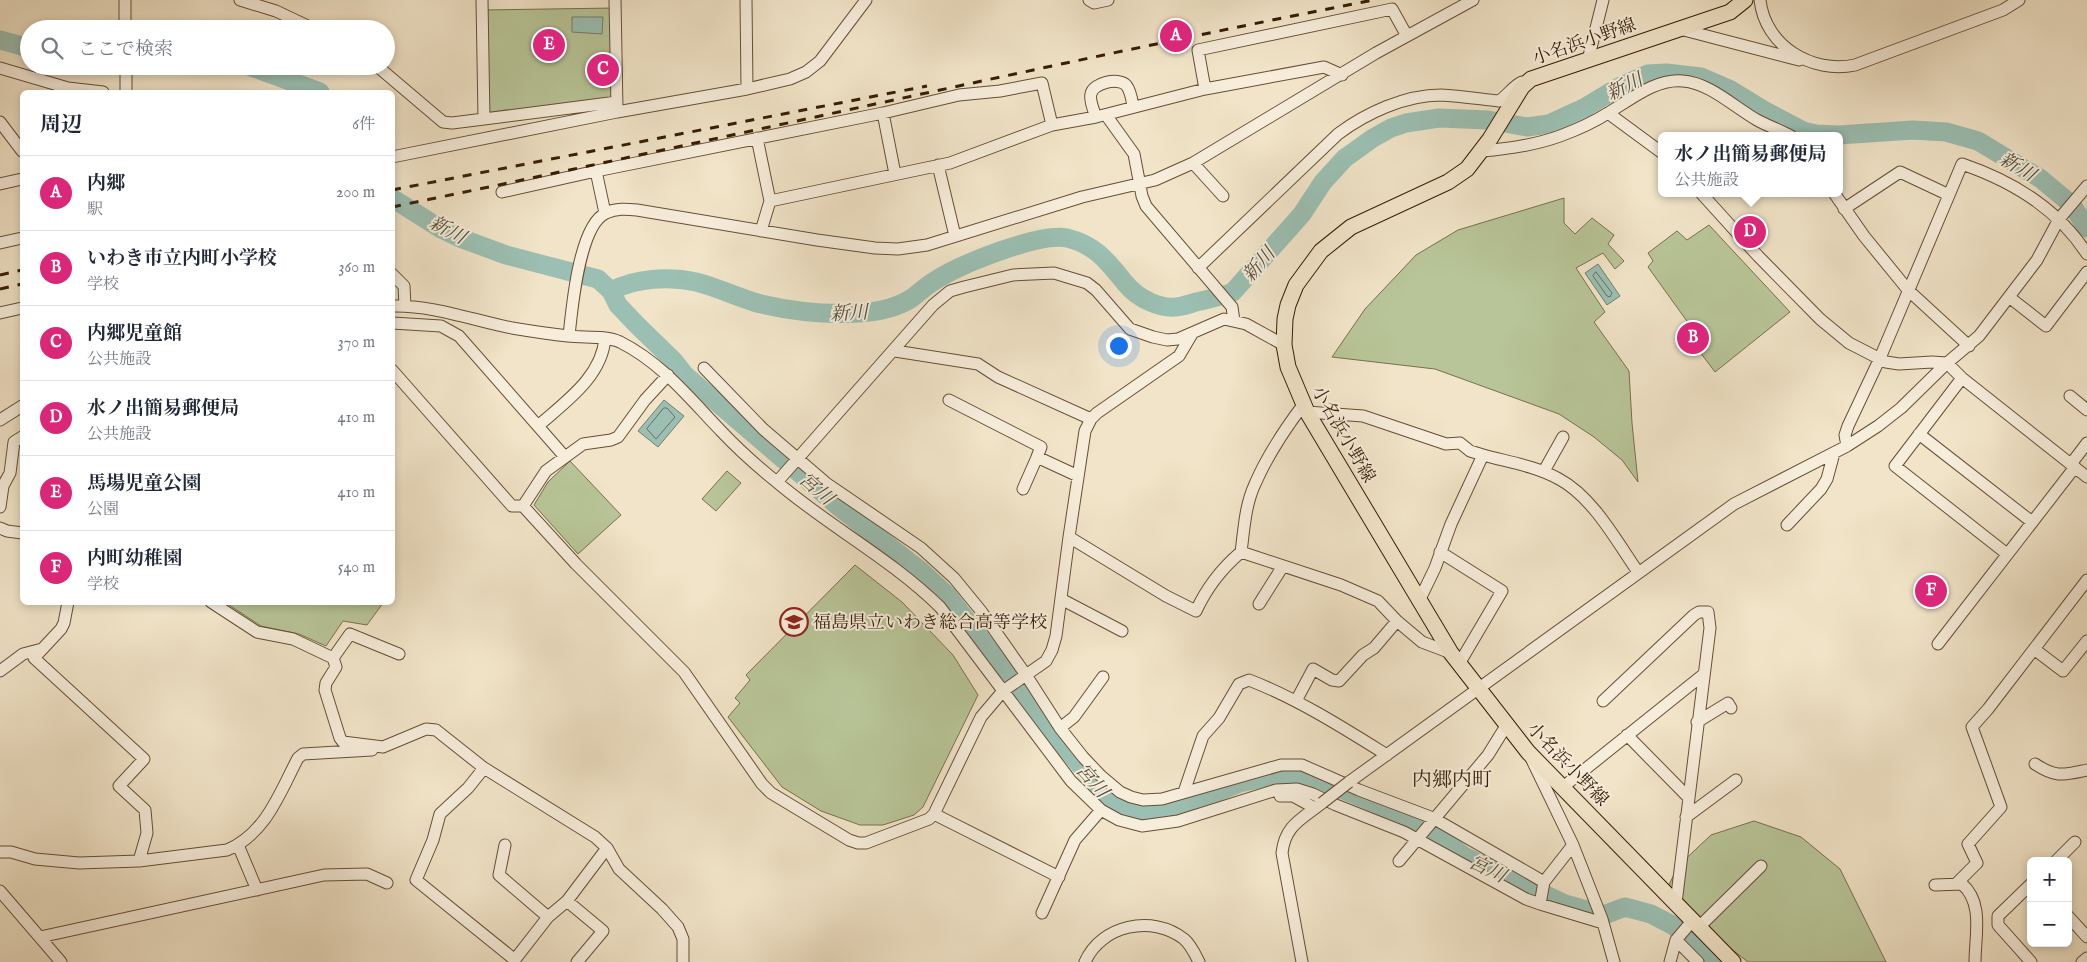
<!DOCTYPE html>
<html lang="ja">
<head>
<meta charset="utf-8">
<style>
  body { margin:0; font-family:"IM FELL English","Noto Serif JP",serif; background:#f6f6f7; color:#1f2937 }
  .controls { position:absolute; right:15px; bottom:15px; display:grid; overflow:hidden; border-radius:8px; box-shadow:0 2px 8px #0003 }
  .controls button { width:45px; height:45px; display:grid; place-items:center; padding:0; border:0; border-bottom:1px solid #e0e1e3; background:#fff; color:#1f2937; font:25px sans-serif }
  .you { position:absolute; left:1118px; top:345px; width:18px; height:18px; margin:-12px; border:4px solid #fff; border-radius:50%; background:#1a73e8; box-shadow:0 0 0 8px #1a73e833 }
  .badge { display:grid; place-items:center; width:32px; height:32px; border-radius:50%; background:#db2777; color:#fff; font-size:16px; font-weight:700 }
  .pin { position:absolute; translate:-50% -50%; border:2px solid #fff; box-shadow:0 1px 5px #0006 }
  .popup { position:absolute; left:1658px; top:132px; width:185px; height:65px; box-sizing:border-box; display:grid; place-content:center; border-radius:8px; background:#fff; filter:drop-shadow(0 1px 4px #0005); font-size:16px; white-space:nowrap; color:#747a83 }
  .popup b { font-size:19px; color:#1f2937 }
  .popup::after { content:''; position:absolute; left:50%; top:100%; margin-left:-10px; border:10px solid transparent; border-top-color:#fff }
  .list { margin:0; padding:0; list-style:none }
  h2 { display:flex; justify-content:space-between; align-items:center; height:65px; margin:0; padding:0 20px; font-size:21px }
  h2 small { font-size:16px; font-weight:400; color:#747a83 }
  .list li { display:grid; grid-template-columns:32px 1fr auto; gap:15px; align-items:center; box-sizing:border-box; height:75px; padding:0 20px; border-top:1px solid #e0e1e3 }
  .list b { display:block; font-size:19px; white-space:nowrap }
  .list p { margin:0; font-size:16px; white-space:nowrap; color:#747a83 }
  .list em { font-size:16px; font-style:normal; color:#747a83 }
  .icon { flex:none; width:28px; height:28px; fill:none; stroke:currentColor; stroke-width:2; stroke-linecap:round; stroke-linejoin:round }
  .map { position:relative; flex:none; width:2087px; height:962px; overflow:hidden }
  .search { position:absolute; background:#fff; box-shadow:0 2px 8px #0003; left:20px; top:20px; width:375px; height:55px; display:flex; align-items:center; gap:12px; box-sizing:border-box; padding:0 18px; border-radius:28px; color:#747a83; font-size:19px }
  .panel { position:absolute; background:#fff; box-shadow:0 2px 8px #0003; left:20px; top:90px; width:375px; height:515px; border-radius:8px }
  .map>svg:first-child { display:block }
  .green { fill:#b8c598; stroke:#78704e }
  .water { fill:#9bbfb2; stroke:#737e6c }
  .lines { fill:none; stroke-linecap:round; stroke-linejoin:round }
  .shore { stroke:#696e5b; stroke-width:1 }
  .river { stroke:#9bbfb2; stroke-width:19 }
  .minor-casing { stroke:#664e35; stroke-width:13 }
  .major-casing { stroke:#371c04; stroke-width:17 }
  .minor { stroke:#f6eddb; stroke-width:11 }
  .major { stroke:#f1e4c8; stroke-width:15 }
  .rail { stroke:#371c04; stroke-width:3; stroke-dasharray:9 9; stroke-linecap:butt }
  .minor-bridge-casing { stroke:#664e35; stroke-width:13; stroke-linecap:butt }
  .minor-bridge { stroke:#f6eddb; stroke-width:11 }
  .labels { text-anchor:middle; stroke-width:4; stroke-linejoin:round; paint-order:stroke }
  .street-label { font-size:18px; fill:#371c04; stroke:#f6eddb }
  .poi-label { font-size:18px; fill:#371c04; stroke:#f6eddb; text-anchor:start }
  .water-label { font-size:19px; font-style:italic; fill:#554d38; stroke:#f6eddb }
  .quarter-label { font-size:20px; fill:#371c04; stroke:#f6eddb }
</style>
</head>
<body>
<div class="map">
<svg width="2087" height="962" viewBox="0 0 2087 962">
  <rect width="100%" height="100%" fill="#f1e4c8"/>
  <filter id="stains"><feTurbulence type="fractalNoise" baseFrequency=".004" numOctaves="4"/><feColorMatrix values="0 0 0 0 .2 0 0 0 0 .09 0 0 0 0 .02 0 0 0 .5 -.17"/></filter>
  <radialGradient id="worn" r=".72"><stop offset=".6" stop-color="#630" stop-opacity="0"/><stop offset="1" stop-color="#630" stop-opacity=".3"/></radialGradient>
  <path class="green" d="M615 8 617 102 484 119 483 10Z
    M1564 198V223L1575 234 1592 218 1614 235 1608 244 1624 261 1615 269 1603 253 1576 268 1605 312 1594 322 1629 371 1632 423 1638 482 1622 460 1594 437 1559 414 1435 369 1332 357 1365 309 1416 255 1458 230Z
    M1709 225 1790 312 1715 372 1691 340 1689 324 1648 267 1653 261 1648 253 1677 231 1687 240Z
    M570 461 621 515 578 554 534 505 548 482Z
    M727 471 741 483 716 511 702 499Z
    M855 565 902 602 953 655 978 695 923 807 914 815 883 825H860L821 811 782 787 728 717 740 703 735 698 750 680 746 675Z
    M226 603H383L367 625 343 621 326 646 299 634 261 626Z
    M1754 821 1801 837 1840 869 1886 962H1748L1716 937 1666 891 1678 866 1711 835Z"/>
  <path class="water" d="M572 17H603L602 34 572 32Z
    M1598 264 1620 296 1607 305 1585 273Z
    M664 400 684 416 658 447 638 431Z"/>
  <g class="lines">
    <path class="shore" d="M1596 272 1612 293 1610 297 1607 296 1593 276Z
      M664 408H667L675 417 656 439 647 429Z"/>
    <path class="river" d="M0 40 29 48
      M249 66 320 92
      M392 198 441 229 460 238 506 255 598 279 611 291 618 305 636 324 674 361 685 375 839 507 921 571 948 596 1050 730 1111 801 1140 812 1186 805 1240 783 1281 774 1325 782 1374 803 1450 845 1464 856 1565 904 1604 915 1625 907 1651 914 1674 926 1715 962
      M611 291C635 278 669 276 696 282 717 287 736 297 757 303 790 311 824 315 858 313 875 312 897 308 912 298 920 292 927 285 936 280 961 264 1040 232 1067 238 1096 245 1108 262 1125 283 1138 299 1162 311 1182 306 1187 305 1192 303 1196 302 1209 299 1220 297 1233 292L1302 214 1323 182 1345 158 1373 138 1391 128 1406 123 1439 118 1488 120 1527 127 1549 124 1584 108 1619 87 1648 74 1666 73 1701 77 1731 90 1767 112 1803 131 1816 134 1839 135 1913 130 1946 132 1978 141 2041 179 2071 204 2087 228"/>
    <defs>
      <path id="minor" d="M125 0V29
        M240 0 276 11 314 29
        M482 0 484 119 617 102
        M615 0 617 108
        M746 0 747 89
        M1089 0 1094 3 1108 0
        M1760 0C1765 46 1812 74 1855 65L2003 10 2019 0
        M1680 29 1799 60
        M1588 60 1603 0
        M126 66V92
        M377 66 443 122 452 123 484 119
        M0 68 68 88 103 92
        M1205 89 1198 50 1392 9 1407 36
        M883 113 895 174
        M1608 113 1661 152
        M1106 115 1134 154 1142 196 1146 206 1232 307 1234 321
        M1096 117C1094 111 1089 100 1091 94 1093 83 1118 77 1126 85 1131 91 1132 100 1133 107
        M0 122 22 151
        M757 138 770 201 761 231
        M1482 151C1508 149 1535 145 1560 136 1576 130 1594 122 1608 113 1630 100 1656 78 1683 81 1710 83 1734 107 1757 120 1768 126 1780 130 1791 136
        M392 157 617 112 747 89 790 79 806 72 820 61 866 0
        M1193 163 1223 196
        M938 165 955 236
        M0 184 22 179
        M502 192 596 171
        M1701 193 1758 256 1820 319 1849 343 1886 362 1899 364 1932 362 1947 363 1962 378 2087 477
        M1834 193 1864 236 1908 290 1969 346
        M1949 195 1962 164C2012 181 2058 209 2087 254
        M770 201 950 163 1052 125 1096 117 1205 89 1324 67 1342 75
        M1844 209 1900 172 1949 195 1880 358 1848 426 1845 435 1847 446
        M605 213 596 171 883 113 959 95 1000 91 1042 83 1052 125
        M0 243 22 238
        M1198 268 1338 134C1366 113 1405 95 1441 95 1460 96 1480 99 1499 101 1507 96 1513 86 1522 82
        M392 274 404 286 405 306
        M2009 297 2046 326 2087 272
        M392 306C433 305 472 320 512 328 530 331 549 334 568 336 584 338 605 335 620 342 662 363 690 399 722 432 739 450 758 467 778 483 830 527 891 559 940 607L1071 781 1101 810 1119 820 1142 826 1178 821 1276 790 1297 789 1313 794 1336 805 1404 832 1526 899 1540 904 1603 923
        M0 313 22 308
        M392 323 441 326 459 336 565 457
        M569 336C572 308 579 225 606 213 616 208 627 209 637 210L817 240 875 248 898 249 927 245 1082 197 1155 180 1193 163 1376 53 1473 0
        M895 351 978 364 998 377 1091 419
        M704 368 763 429 826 483 921 548 954 578 981 611 1026 675 1060 728 1083 757 1101 776 1120 792 1131 797 1143 800 1162 799 1281 765H1302L1359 790 1433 818 1544 882
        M392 370 512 506H523
        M668 375 645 400 618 437 611 440 583 444 546 471 523 506 576 564 684 672 762 784 771 793 849 840 858 843H866L929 819 934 814 981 717 1003 691 1046 661 1052 650 1056 636 1069 537 1085 431 1091 419 1097 413 1179 356 1192 334
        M1962 378 1895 466 2007 554
        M2070 396 2087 410
        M949 400 1041 447 1037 457 1078 476
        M1307 412 1363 416 1446 444 1460 443 1470 451 1483 455
        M0 420 22 406
        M538 426C565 402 602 377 605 338
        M1919 434 2032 522
        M2071 464 2087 443
        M1544 471 1563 437
        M777 482 933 305 950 291 964 287 1013 275 1054 273 1087 283 1096 290 1130 329 1153 337 1167 340 1178 339 1224 319 1246 324 1284 345
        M1023 489 1038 455
        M0 507 3 486 10 473 14 442 22 437
        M1787 525 1821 489 1827 479 1834 453
        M0 528 7 531 22 533
        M1069 537 1166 596 1196 611C1207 587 1221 569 1241 552 1244 530 1245 505 1255 484 1267 456 1285 429 1303 405
        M1241 552 1341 585 1378 601 1397 621 1422 642 1451 653
        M1440 552 1502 591 1459 664
        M1061 599 1122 631
        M1420 599 1435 568 1451 524 1483 455C1508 462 1536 466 1559 479 1593 497 1617 542 1638 572
        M68 602 64 623 61 629 34 658 144 759 119 786 145 810 147 833 139 861
        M211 602 257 632 293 639 333 658 336 667 326 683 325 690 340 738 343 742 383 747 426 729 436 730 484 768 595 837 607 848 619 869 662 909 678 927 683 939V962
        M1259 604 1283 566
        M1938 644 2075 467
        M2034 649 2063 671 2087 641
        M333 658 350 634 399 654
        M0 671 23 654 42 649
        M1296 701 1313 669 1332 680 1339 681 1363 655 1374 648 1397 621
        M1603 701 1694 615 1699 612H1708L1710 628 1676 903
        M1697 722 1728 703 1731 708
        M1060 728 1074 717 1103 677
        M1627 735 1688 797
        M1531 758 1573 845 1602 919 1614 962
        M2035 764C2056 778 2063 775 2087 770
        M484 768 468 788 440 814 433 840 416 880 515 960
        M1349 782 1734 504 1847 446 1878 426 1901 408 1947 363 1979 336 2037 260 2059 219 2087 186
        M1563 787 1704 674
        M1184 792 1203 736 1219 718 1239 684 1249 680C1298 699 1342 727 1387 755
        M1280 796H1293L1315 808
        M934 814 1059 877
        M1686 817 1736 780
        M238 845 257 890
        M505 845 499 875 548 917
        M0 852H11L35 859 79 863 139 861 227 850C266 834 280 792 298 758L303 754 372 750
        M1399 861 1488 755 1506 726
        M2056 861 2075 842
        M1956 884 1977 863 1968 844 2001 807 1972 727 1988 709 2087 580
        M2031 884 1998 916V925L2031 962
        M1935 885 1962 884C1984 903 1975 936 1975 962
        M0 891 61 962
        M567 901 603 931 577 962
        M1540 904 1544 882 1573 845
        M1042 913 1075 840 1101 810
        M2068 916 2087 937
        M1699 927 1761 866
        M40 937 324 875 367 874 387 883
        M1676 940 1698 962
        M513 962 548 917 567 901 607 848
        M1085 962C1101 925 1152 914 1184 939 1191 945 1195 954 1199 962
        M1302 962 1282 853C1285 825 1302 819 1322 803
        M1670 962 1676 940 1693 920
        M2082 962 2087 958"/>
      <path id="major" d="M1733 962 1528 752 1451 653 1307 412 1288 367 1284 345 1285 319 1288 305 1296 285 1321 251 1351 227 1448 182 1467 169 1490 139 1522 87 1531 79 1730 12 1745 0"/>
    </defs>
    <use href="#minor" class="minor-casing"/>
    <use href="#major" class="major-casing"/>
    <use href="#minor" class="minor"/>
    <use href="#major" class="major"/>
    <path class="rail" d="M392 190 927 86
      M392 207C720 140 1046 64 1373 0
      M0 275 22 270
      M0 289 22 284"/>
    <defs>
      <path id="minor-bridge" d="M1322 803 1349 782"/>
    </defs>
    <use href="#minor-bridge" class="minor-bridge-casing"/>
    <use href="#minor-bridge" class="minor-bridge"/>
  </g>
  <defs>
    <symbol id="school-ring" viewBox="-11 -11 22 22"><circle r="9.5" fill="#f6eddb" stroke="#8f2418" stroke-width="1.5"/><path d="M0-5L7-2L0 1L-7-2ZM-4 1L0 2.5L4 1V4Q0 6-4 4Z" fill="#8f2418"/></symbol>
  </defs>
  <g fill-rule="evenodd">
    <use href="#school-ring" x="778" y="606" width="32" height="32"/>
  </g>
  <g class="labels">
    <g class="street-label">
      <text transform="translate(1584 41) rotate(-19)" y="6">小名浜小野線</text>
      <text transform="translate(1344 434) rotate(60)" y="6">小名浜小野線</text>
      <text transform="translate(1568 764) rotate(46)" y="6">小名浜小野線</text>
    </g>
    <g class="poi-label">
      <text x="813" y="628">福島県立いわき総合高等学校</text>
    </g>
    <g class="water-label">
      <text transform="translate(1624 86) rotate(-26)" y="7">新川</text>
      <text transform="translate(2018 166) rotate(31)" y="7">新川</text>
      <text transform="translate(448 229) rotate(28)" y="7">新川</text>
      <text transform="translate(1258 264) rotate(-49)" y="7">新川</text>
      <text transform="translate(849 312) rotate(-3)" y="7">新川</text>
      <text transform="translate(817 488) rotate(41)" y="7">宮川</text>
      <text transform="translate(1093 780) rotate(49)" y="7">宮川</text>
      <text transform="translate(1488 868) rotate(26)" y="7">宮川</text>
    </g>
    <g class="quarter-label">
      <text x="1452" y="786">内郷内町</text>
    </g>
  </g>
  <rect width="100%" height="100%" filter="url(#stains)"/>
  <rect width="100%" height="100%" fill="url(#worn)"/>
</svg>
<div class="controls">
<button>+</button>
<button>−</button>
</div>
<div class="you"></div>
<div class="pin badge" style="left:1176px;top:36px">A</div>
<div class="pin badge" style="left:1693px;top:338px">B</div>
<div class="pin badge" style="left:603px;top:70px">C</div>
<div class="pin badge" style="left:1750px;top:232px">D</div>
<div class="popup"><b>水ノ出簡易郵便局</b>公共施設</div>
<div class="pin badge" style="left:549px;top:45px">E</div>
<div class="pin badge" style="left:1931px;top:591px">F</div>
<div class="search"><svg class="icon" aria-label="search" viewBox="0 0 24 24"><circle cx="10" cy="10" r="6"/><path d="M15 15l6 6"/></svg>ここで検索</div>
<section class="panel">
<h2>周辺<small>6件</small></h2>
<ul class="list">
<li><span class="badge">A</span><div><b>内郷</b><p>駅</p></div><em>200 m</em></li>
<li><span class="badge">B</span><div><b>いわき市立内町小学校</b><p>学校</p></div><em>360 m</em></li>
<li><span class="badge">C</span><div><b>内郷児童館</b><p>公共施設</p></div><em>370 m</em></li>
<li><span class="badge">D</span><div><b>水ノ出簡易郵便局</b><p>公共施設</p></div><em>410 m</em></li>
<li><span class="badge">E</span><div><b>馬場児童公園</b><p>公園</p></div><em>410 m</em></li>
<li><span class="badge">F</span><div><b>内町幼稚園</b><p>学校</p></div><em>540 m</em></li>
</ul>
</section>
</div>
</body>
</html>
